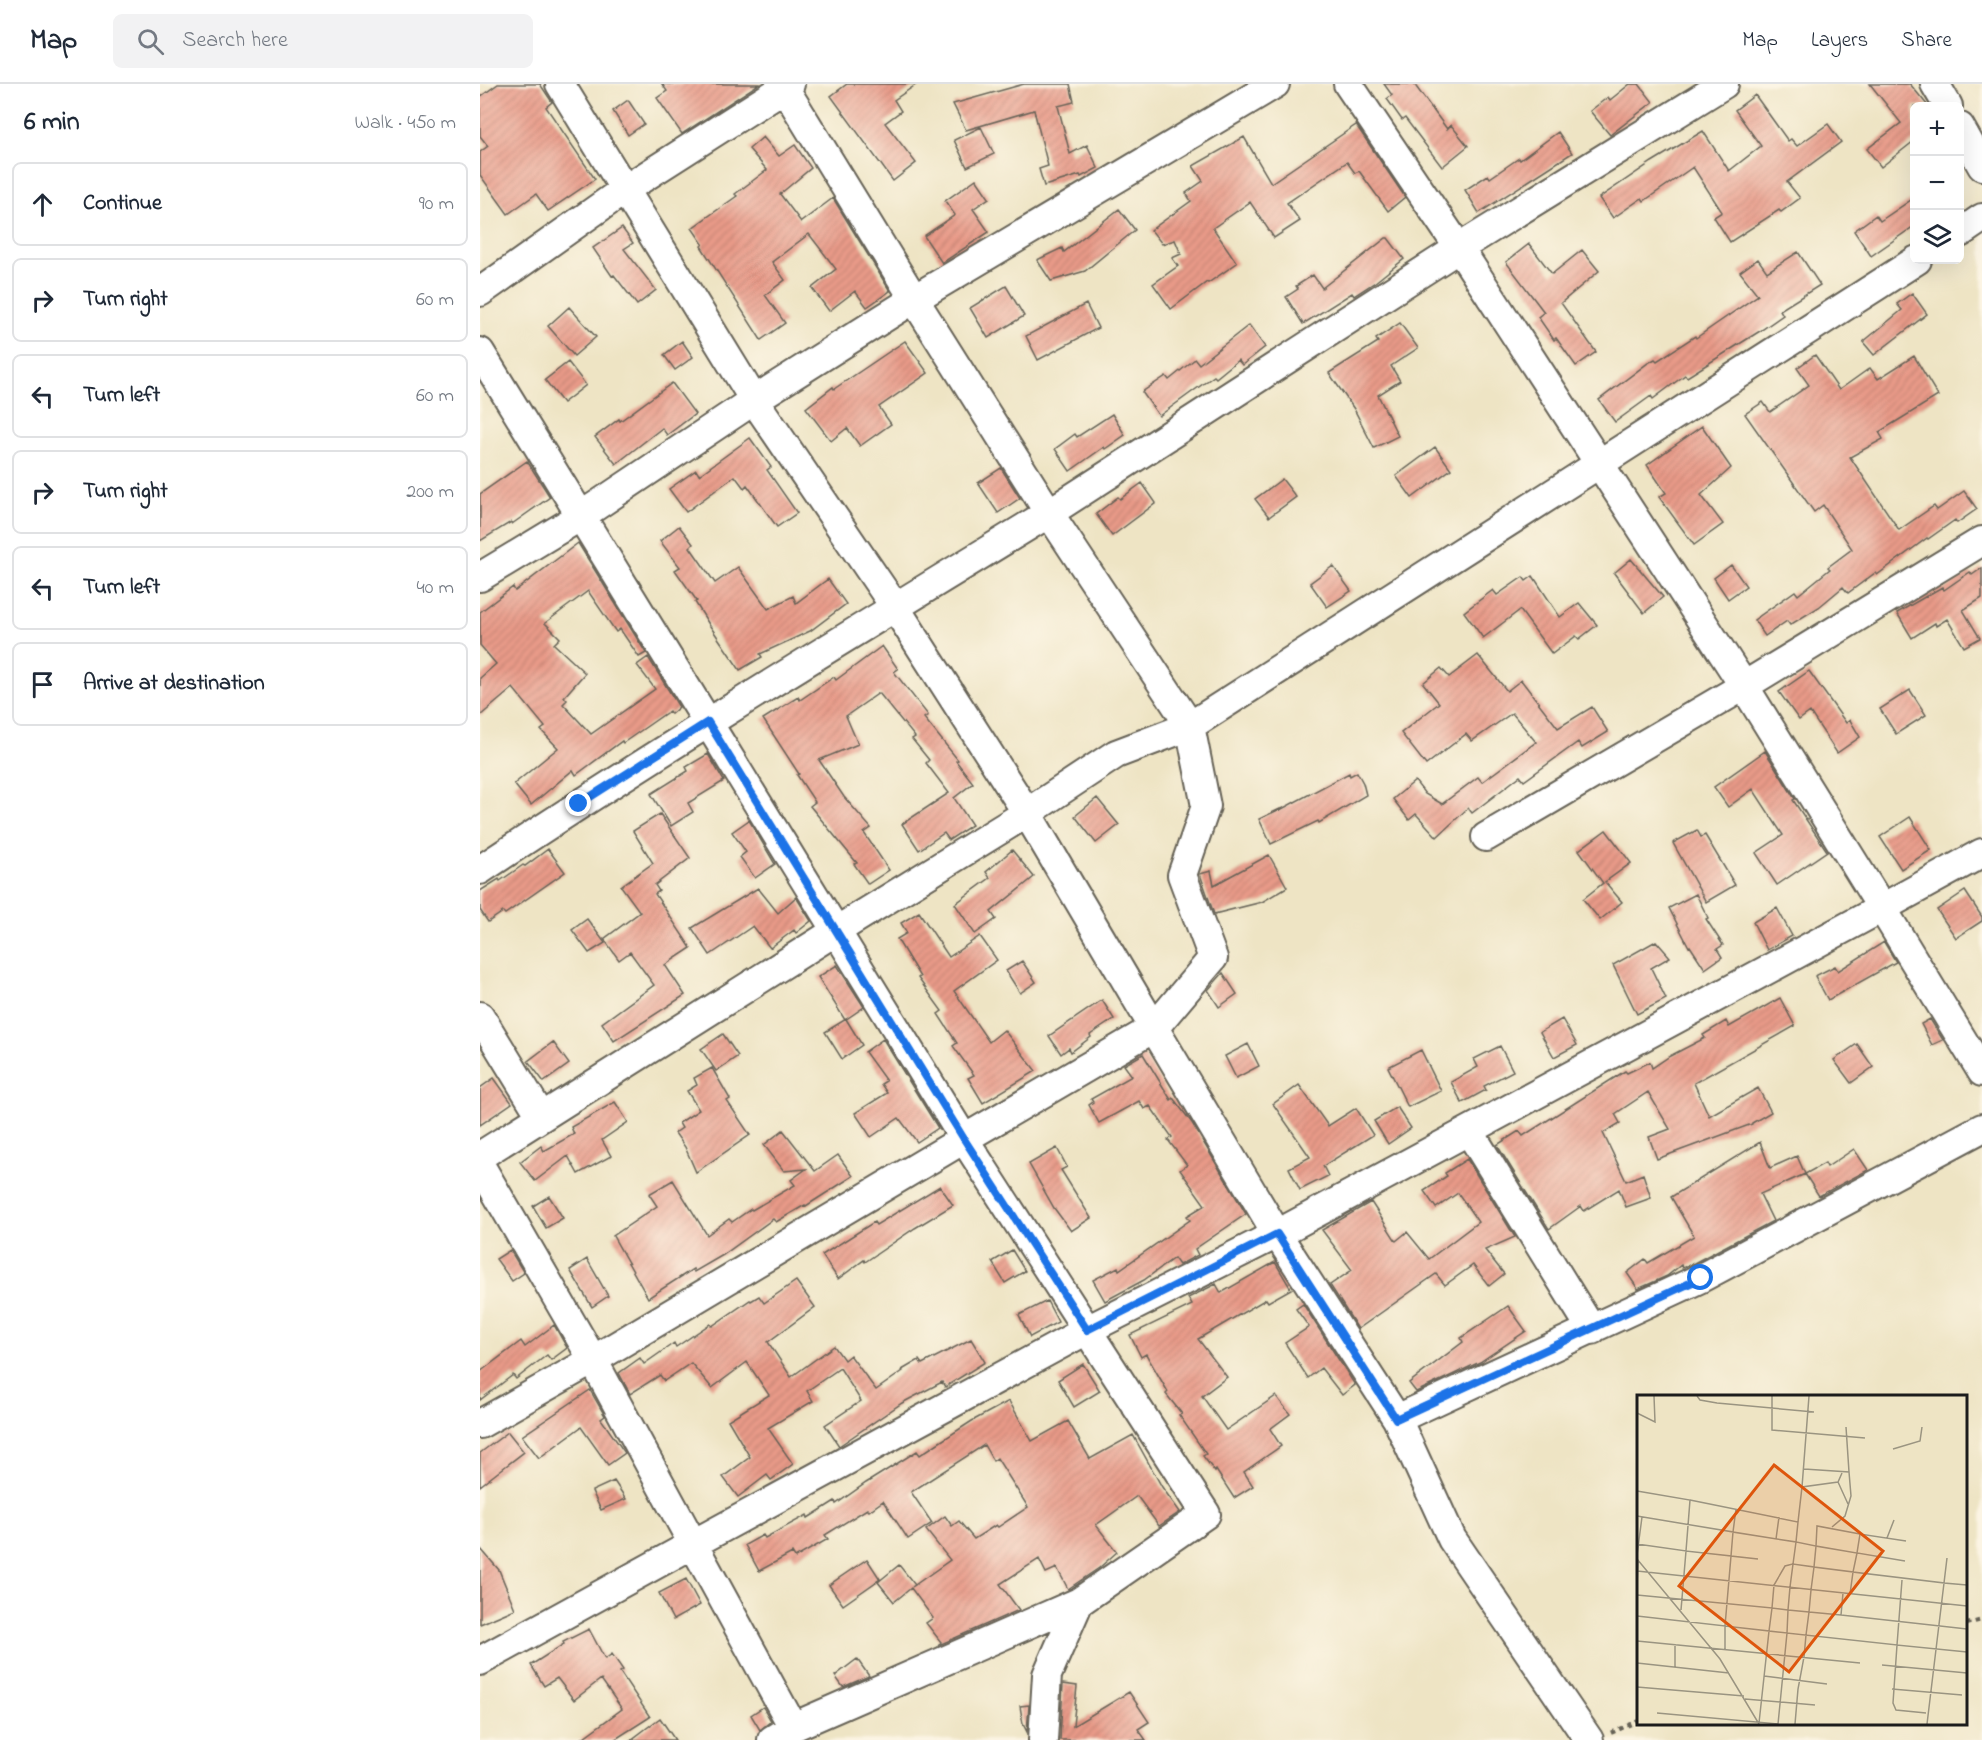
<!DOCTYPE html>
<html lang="en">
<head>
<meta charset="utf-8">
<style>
  body { margin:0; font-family:"Indie Flower",sans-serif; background:#f2f2f3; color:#1f2937 }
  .controls { position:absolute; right:18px; top:18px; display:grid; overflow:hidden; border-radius:9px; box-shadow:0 6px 24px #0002 }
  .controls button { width:54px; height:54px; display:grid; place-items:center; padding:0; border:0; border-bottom:2px solid #e0e1e3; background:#fff; color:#1f2937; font:30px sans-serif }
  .stop { position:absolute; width:18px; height:18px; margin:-14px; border:4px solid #1a73e8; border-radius:50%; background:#fff }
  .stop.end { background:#1a73e8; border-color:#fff; box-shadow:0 2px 6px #0008 }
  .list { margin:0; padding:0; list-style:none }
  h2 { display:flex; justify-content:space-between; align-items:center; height:78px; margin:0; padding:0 24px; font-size:26px }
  h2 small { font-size:20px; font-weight:400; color:#747a83 }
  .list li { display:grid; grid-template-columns:39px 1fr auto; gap:18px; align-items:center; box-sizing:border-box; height:84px; margin:0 12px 12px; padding:0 12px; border:2px solid #e0e1e3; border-radius:9px }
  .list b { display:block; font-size:22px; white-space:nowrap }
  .list em { font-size:20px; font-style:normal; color:#747a83 }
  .icon { flex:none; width:33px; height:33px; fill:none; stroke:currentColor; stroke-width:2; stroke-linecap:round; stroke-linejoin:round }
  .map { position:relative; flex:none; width:1502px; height:1656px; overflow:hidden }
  header { display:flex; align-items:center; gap:36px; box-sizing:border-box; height:84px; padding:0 30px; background:#fff; border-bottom:2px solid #e0e1e3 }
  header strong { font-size:28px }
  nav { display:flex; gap:33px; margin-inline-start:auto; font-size:21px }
  .search { width:420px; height:54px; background:#f2f2f3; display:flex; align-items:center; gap:15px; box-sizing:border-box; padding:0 21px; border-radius:9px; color:#747a83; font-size:22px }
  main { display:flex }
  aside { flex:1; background:#fff }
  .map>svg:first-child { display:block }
  .building { fill:url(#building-hatch) }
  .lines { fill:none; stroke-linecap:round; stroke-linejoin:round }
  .minor-casing { stroke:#666257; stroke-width:32 }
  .path { stroke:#666257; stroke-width:4; stroke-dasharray:4.5 4.5; stroke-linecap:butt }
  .minor { stroke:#fff; stroke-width:28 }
  .route { stroke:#1a73e8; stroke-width:8 }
  .inset-road { fill:none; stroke:#9a9481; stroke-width:1.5 }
  .view { fill:#de560d; fill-opacity:0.15; stroke:#de560d; stroke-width:3 }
  .inset-edge { fill:none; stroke:#1c1c1c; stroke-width:3 }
</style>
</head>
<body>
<header>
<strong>Map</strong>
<div class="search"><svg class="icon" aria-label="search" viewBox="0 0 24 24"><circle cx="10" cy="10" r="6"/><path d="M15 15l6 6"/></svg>Search here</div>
<nav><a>Map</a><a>Layers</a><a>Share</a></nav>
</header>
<main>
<aside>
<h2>6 min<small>Walk · 450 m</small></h2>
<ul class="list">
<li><svg class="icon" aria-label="ahead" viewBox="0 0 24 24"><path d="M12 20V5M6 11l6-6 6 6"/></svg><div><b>Continue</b></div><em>90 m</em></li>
<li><svg class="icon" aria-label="right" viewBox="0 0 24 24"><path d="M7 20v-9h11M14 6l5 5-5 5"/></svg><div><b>Turn right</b></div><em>60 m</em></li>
<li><svg class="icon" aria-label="left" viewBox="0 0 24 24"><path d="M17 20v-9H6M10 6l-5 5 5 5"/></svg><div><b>Turn left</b></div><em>60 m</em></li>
<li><svg class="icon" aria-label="right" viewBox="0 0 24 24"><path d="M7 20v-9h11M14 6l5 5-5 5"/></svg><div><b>Turn right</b></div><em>200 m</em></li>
<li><svg class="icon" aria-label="left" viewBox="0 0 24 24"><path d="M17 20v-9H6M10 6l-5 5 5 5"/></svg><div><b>Turn left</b></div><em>40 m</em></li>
<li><svg class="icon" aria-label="arrive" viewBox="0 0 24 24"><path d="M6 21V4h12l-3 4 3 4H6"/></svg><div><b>Arrive at destination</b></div></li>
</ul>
</aside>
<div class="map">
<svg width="1502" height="1656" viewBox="0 0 1502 1656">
  <defs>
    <pattern id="building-hatch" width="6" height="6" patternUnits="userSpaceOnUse" patternTransform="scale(1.5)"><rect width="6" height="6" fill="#e89a88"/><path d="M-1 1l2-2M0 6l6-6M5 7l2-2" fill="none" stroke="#c68475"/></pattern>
  </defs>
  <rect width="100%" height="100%" fill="#fcf5e5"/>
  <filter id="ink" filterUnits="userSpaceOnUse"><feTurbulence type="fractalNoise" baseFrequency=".0167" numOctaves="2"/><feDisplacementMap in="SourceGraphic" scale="12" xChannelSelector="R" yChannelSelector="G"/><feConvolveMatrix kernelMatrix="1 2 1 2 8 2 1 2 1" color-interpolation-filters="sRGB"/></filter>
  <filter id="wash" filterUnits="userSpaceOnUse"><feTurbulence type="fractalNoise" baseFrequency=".008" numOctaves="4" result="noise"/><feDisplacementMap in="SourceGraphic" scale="24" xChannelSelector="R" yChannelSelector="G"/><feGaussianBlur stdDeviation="1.35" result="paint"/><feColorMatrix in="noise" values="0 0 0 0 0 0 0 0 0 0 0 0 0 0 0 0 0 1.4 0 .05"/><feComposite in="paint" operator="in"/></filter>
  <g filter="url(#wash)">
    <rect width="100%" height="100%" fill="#eee4c4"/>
    <g id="blocks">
      <path class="building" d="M18 0H60L72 18 66 23 115 95 68 127 56 110 28 130 0 91V68L8 62 0 52V13Z
        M182 0H279L202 50 177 14 187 7Z
        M367 0H437L414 16 421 27 405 39 436 79 413 97 351 12Z
        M544 0H590L594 18 578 22 590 70 607 61 618 84 601 93 600 91 564 102 559 85 568 82 554 26 486 46 473 20Z
        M904 0H934L967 45 971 41 988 62 962 83 925 34 922 36 907 15 912 11Z
        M1150 0H1159L1173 18 1130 51 1110 27 1128 13 1130 16Z
        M1390 0H1430L1448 22H1434V57L1401 83 1387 65 1421 39Z
        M1275 11 1308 57 1311 55 1317 62 1348 40 1361 58 1307 98 1320 114 1301 128 1299 126 1250 158 1234 133 1242 128 1213 83 1164 117 1162 114 1133 134 1119 114 1172 78 1223 47 1249 87 1281 62 1255 26Z
        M148 16 164 40 148 51 133 27Z
        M876 41 925 113 908 127 879 87 875 89 867 78 807 119 820 137 794 154 770 118 733 144 757 179 728 199 727 198 691 225 673 200 698 182 692 174 701 170 695 156 682 160 671 146 711 117 706 109 723 97 713 82 764 53 791 99Z
        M501 43 514 70 487 83 474 56Z
        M1078 48 1092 69 999 129 985 106 1008 91 1010 94 1039 74 1040 76Z
        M283 53 299 72 315 61 331 84 300 110 321 138 353 114 410 207 387 223 375 207 349 227 332 204 356 185 329 150 292 178 305 196 285 211 305 239 281 256 221 162 223 160 212 144 257 112 255 110 287 86 269 65Z
        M496 95 509 114 493 125 509 148 462 179 444 152 475 131 465 117Z
        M1434 114V142L1391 172 1374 147 1396 131 1400 137Z
        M639 125 655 146 605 187 571 197 557 176 582 164 584 168Z
        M142 144 153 159 144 165 176 206 157 221 134 191 132 192 113 164Z
        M906 154H908L924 175 894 199 874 212 872 209 823 240 806 213 818 205 816 202 833 191 842 204Z
        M1049 160 1072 190 1102 166 1119 187 1081 219 1116 268 1096 282 1076 254 1074 256 1058 233 1064 228 1026 178Z
        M1318 168 1340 201 1300 226 1303 231 1280 247 1207 293 1205 291 1173 315 1171 312 1135 338 1119 316 1168 279 1175 275 1177 277 1215 252 1216 254 1278 211 1260 188 1278 175 1287 188Z
        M526 202 544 232 508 254 490 224Z
        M1432 209 1447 230 1394 271 1383 258 1422 226 1417 220Z
        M606 220 618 244 558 276 546 252Z
        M89 223 116 253 94 272 68 242Z
        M920 239 938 264 911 282 920 297 898 311 918 352 894 364 874 325 849 289 898 258 896 255Z
        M769 241 785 263 762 281 758 276 736 294 734 292 679 332 662 308 686 292 689 296 715 275 719 280Z
        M202 257 213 273 195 286 184 271Z
        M425 257 448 289 399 323 411 340 380 362 367 344 351 357 326 324 353 303 354 305Z
        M1335 271 1359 306 1390 284 1398 295 1434 272 1458 312 1399 348 1403 355 1370 373 1419 446 1454 422 1457 426 1484 407 1497 425 1477 439 1475 436 1448 455 1447 454 1397 491 1395 489 1368 509 1363 503 1339 523 1310 541 1307 537 1285 552 1274 536 1315 507 1318 511 1350 485 1348 483 1372 465 1343 421 1334 428 1265 330 1283 318 1290 328 1329 301 1317 284Z
        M88 278 106 301 83 319 65 296Z
        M192 299 215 330 187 351 182 344 136 380 115 353 139 335 140 337Z
        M632 330 645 351 625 365 624 363 590 387 575 365 595 350 597 353Z
        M1222 342 1251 384 1221 411 1243 440 1214 461 1179 413 1186 409 1167 381Z
        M270 354 291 383 287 386 317 429 297 443 267 401 264 404 255 392 206 428 189 405 216 386 219 391Z
        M955 363 971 385 932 414 916 392Z
        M47 377 70 413 32 440 31 438 0 457V410Z
        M521 384 540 414 518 429 498 399Z
        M802 395 816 413 789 433 775 415Z
        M662 399 676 419 632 452 616 430 638 413 640 415Z
        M199 442 213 460 210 463 235 499 258 483 288 525 313 512 316 519 348 495 366 520 330 547 280 570 282 573 260 586 230 542 215 518 217 517 195 486 200 483 180 457Z
        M98 459 166 569 159 573 140 545 136 548 108 507 65 539 80 554 74 560 105 589 84 613 87 616 83 620 111 650 175 605 157 581 168 573 199 623 191 630 189 627 143 659 142 657 96 691 93 686 51 721 34 700 78 664 61 646 65 643 33 604 0 632V594L16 580 0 561V528L33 503 35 507Z
        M1151 475 1183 513 1164 529 1134 489Z
        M1251 481 1266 502 1248 515 1234 494Z
        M853 482 871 507 847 523 830 499Z
        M1502 484V514L1483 526 1500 554 1484 563 1467 535 1456 542 1455 539 1432 554 1417 529 1462 503 1464 506 1490 488 1492 491Z
        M1053 492 1080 533 1099 519 1117 541 1099 555 1096 552 1072 570 1040 526 1003 554 984 528 1013 506 1017 511 1043 493 1046 497Z
        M402 562 418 585 414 588 448 631 444 634 478 676 476 677 493 699 474 714 492 741 469 756 464 749 439 766 422 740 469 709 446 679 449 676 432 655 435 653 399 609 366 632 378 660 339 676 364 713 391 744 384 749 409 786 388 800 374 780 377 779 330 722 335 718 317 691 319 690 283 635 318 613 320 616 354 593 356 596Z
        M998 571 1027 607 1041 596 1078 644 1112 623 1128 648 1102 664 1098 658 1044 697 1040 692 992 729 988 724 957 753 936 730 929 736 913 715 935 697 945 710 962 720 998 693 1002 698 1056 658 1032 629 992 657 986 650 946 681 921 649 959 619 943 599 961 584 969 593Z
        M1329 587 1366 639 1370 636 1380 653 1357 669 1330 628 1319 636 1299 608Z
        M1430 606 1446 631 1416 650 1400 625Z
        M1285 667 1315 715 1313 716 1347 767 1297 801 1276 769 1303 751 1273 705 1248 723 1234 703Z
        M228 670 244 697 208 719 213 728 191 742 171 710 208 687 206 683Z
        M877 688 883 699 886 711 839 739 838 737 791 760 779 735 800 725V726L869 689 870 692Z
        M617 714 639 741 616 759 595 732Z
        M180 730 210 774 175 801 179 807 175 810 211 864 185 881 205 911 134 957 122 939 174 901 150 868 139 876 124 855 160 828 141 802 173 779 153 747Z
        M1430 733 1451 766 1421 785 1400 753Z
        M269 736 295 780 275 794 260 773 266 768 252 748Z
        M1126 746 1151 779 1125 798 1142 818 1120 836 1103 815 1123 799 1099 766Z
        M1217 746 1221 753 1225 751 1255 801 1226 818 1193 759Z
        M68 765 85 788 25 830 23 828 8 838 0 826V807L19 795 20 797 43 781 45 782Z
        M532 766 554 793 511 828 516 835 495 850 475 820 510 794 506 788Z
        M789 771 807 803 782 818 734 830 720 790 731 787 734 801Z
        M278 804 298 829 316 813 331 837 316 849 314 846 290 864 273 842 230 871 212 844Z
        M1485 807 1502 833V837L1476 854 1457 826Z
        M1216 810 1228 834 1226 835 1243 861 1237 865 1242 873 1225 885 1210 862 1209 863 1189 824Z
        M1297 824 1312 852 1287 866 1273 838Z
        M439 828 469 873 500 852 517 876 474 907 509 958 524 946 556 987 503 1019 488 994 494 991 473 962 477 959 458 930 462 927 438 894 440 893 417 855 427 849 421 839Z
        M107 835 125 859 109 869 92 846Z
        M1176 857 1190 873 1171 884 1186 915 1157 930 1133 881Z
        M1404 858 1416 878 1348 916 1335 892 1355 882 1358 887Z
        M542 877 556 898 540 909 526 887Z
        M357 881 384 923 365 936 338 893Z
        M743 889 757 910 739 923 728 906Z
        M1300 914 1315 942 1214 999 1229 1032 1278 1004 1291 1028 1272 1039V1040L1177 1075 1169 1053 1190 1045 1168 1008 1135 1030 1140 1039 1123 1049 1146 1097 1163 1090 1171 1114 1146 1123 1139 1105 1104 1127 1101 1122 1069 1145 1017 1061 1039 1047 1043 1052 1145 987 1147 989 1170 978 1172 984 1190 972 1225 954 1223 951 1246 937 1249 943Z
        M622 916 634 935 610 951 611 953 591 968 589 964 581 970 569 952Z
        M366 935 382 961 362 975 345 948Z
        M1082 935 1097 961 1074 973 1060 948Z
        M1450 935 1463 956 1452 961 1441 940Z
        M243 950 258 972 236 987 221 965Z
        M403 955 458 1044 437 1058 419 1034 391 1053 375 1029 407 1009 401 1000 406 997 385 968Z
        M73 958 89 980 64 998 48 977Z
        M768 960 779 982 756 994 745 972Z
        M1377 960 1393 983 1371 999 1354 976Z
        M1020 962 1033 987 1004 1002 1006 1006 982 1019 971 998 998 983 994 975Z
        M941 966 961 1007 928 1023 908 983Z
        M663 970 691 1016 693 1014 712 1039 766 1130 715 1165 718 1171 699 1181 694 1174 664 1196 625 1217 613 1196 638 1183 639 1186 710 1136 707 1132 725 1121 700 1086 707 1081 688 1056 692 1053 670 1022 664 1025 659 1017 619 1039 609 1021 613 1018 611 1015 652 992 644 981Z
        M232 984 250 1015 247 1017 270 1051 216 1088 205 1063 195 1049 202 1044 199 1039 219 1026 207 1007 217 1001 214 994Z
        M14 994 32 1019 0 1041V1004Z
        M819 1001 848 1042 876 1024 893 1051 843 1082 848 1092 820 1106 809 1084 830 1073 793 1020Z
        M135 1018 148 1038 122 1056 131 1072 98 1090 88 1072 55 1097 40 1078 61 1062 64 1067 94 1050 91 1043Z
        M917 1023 931 1044 908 1060 894 1037Z
        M303 1046 335 1087 358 1071 373 1092 326 1122 325 1121 296 1138 293 1135 243 1171 214 1188 213 1185 168 1214 133 1152 177 1122 169 1110 193 1096 227 1151 249 1135 252 1138 271 1125 272 1126 315 1101 311 1096 326 1085 304 1087 284 1061Z
        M1280 1058 1290 1084 1317 1072 1325 1090 1280 1110 1293 1137 1214 1179 1202 1184 1201 1181 1187 1192 1158 1205 1147 1189 1165 1175 1168 1179 1214 1152 1191 1113Z
        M577 1064 587 1083 581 1086 611 1134 591 1147 574 1124 549 1080Z
        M1374 1065 1388 1086 1339 1112 1325 1090 1345 1079 1347 1083Z
        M987 1075 1035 1153 1005 1166 1024 1190 1009 1202 993 1181 965 1201 956 1190 878 1245 850 1201 872 1186 842 1146 891 1118 916 1157 927 1148 949 1175 998 1138 978 1109 956 1124 944 1107 967 1092 965 1089Z
        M460 1102 473 1121 435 1144 385 1178 384 1176 358 1195 342 1171 394 1138 396 1141Z
        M69 1112 83 1134 66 1144 53 1122Z
        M30 1166 44 1189 32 1197 16 1175Z
        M532 1166 545 1187 525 1199 512 1178Z
        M107 1175 128 1212 112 1223 90 1186Z
        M795 1178 811 1205 788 1218 786 1215 718 1255 747 1293 722 1312 746 1346 796 1312 810 1330 790 1345 801 1362 764 1388 773 1402 754 1414 736 1386 735 1388 723 1372 726 1370 699 1331 702 1330 686 1310 688 1308 666 1270 661 1273 650 1251 712 1221 708 1214 736 1200 741 1209Z
        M316 1197 335 1223 288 1258 311 1293 354 1262 364 1276 370 1271 396 1306 423 1287 422 1286 439 1276 442 1280 491 1255 505 1278 465 1303 462 1298 422 1319 359 1362 345 1341 381 1317 360 1284 327 1307 333 1317 288 1344 313 1380 291 1396 287 1391 258 1413 243 1393 270 1373 248 1336 289 1311 267 1278 232 1304 211 1279 184 1297 180 1291 150 1310 139 1289 160 1274 164 1280 194 1259 196 1263 230 1240 232 1242 270 1216 271 1217 279 1212 284 1219Z
        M567 1217 578 1238 550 1253 539 1231Z
        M823 1220 875 1301 862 1311 841 1284 828 1294 805 1259 829 1243 816 1225Z
        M1028 1222 1046 1247 1000 1278 936 1308 929 1299 983 1258 981 1254Z
        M74 1241 87 1264 71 1276 67 1271 36 1295 33 1291 0 1316V1288L41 1257 45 1263Z
        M603 1280 620 1307 594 1323 578 1296Z
        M110 1306 125 1332 121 1335 145 1369 128 1381 101 1343 59 1374 42 1352Z
        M529 1317 552 1357 588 1337 610 1375 653 1351 682 1403 700 1428 679 1442 657 1412 616 1441 637 1468 619 1484 588 1505 577 1484 566 1489 559 1475 520 1500 539 1526 459 1561 461 1558 446 1539 453 1534 431 1504 414 1518 398 1498 419 1481 435 1501 432 1503 470 1476 446 1446 465 1432 472 1442 479 1437 494 1455 516 1441 518 1443 548 1423 517 1374 513 1377 504 1361 431 1408 452 1439 428 1455 403 1417 389 1427 387 1425 345 1451 348 1455 315 1474 312 1469 279 1487 265 1461 283 1451 285 1454 327 1431 328 1434 355 1417 356 1420 386 1399 437 1367 440 1371 492 1337Z
        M28 1348 44 1368 0 1402V1369Z
        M134 1397 146 1415 121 1426 112 1407Z
        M0 1464 19 1486 35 1525 0 1540Z
        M387 1475 400 1495 363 1521 349 1501Z
        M206 1495 220 1521 193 1536 179 1509Z
        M109 1545 125 1575 132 1570 143 1586 140 1588 170 1633 134 1656H100L142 1625 121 1595 94 1616 77 1594 64 1602 51 1581 84 1560 83 1558Z
        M377 1575 389 1592 363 1603 355 1592Z
        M583 1600 597 1602 593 1642 649 1608 669 1638 658 1645 666 1656H580Z
        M549 1621 547 1648 543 1640 540 1622Z
        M283 1623 291 1637 280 1646 271 1631Z
        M180 1634 195 1656H151Z"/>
    </g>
  </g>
  <g filter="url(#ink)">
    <use href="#blocks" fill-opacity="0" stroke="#666257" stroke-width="1.5"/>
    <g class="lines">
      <defs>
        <path id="minor" d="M302 0 434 215 795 0
          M868 0 979 164 1264 602 1502 457
          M1244 0 979 164 569 429 710 642 726 722 702 791 733 874 674 944 797 1150 1402 824 1502 988
          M1455 0 1468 22
          M1480 43 1502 82
          M1480 149 1502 134
          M0 208 144 106 310 0
          M0 268C161 530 323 793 484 1055L674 944 547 729 415 523 274 316 434 215 569 429C378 546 186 662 0 786
          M0 493 101 432 274 316 80 0
          M1006 753 1264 602 1402 824 1502 769
          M0 932 61 1032
          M989 1047 1112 1246
          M0 1072 356 847 547 729 636 670 710 642 1437 176
          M0 1081 113 1276 484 1055 607 1246 797 1150 917 1335 1221 1194 1502 1044
          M917 1335 972 1455 1109 1656
          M0 1340 113 1276 213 1460 607 1246 726 1430 599 1518 313 1643
          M0 1577 213 1460 313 1643 292 1656
          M563 1656 567 1591 599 1518"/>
      </defs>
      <use href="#minor" class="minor-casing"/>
      <path class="path" d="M1486 1540 1502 1536
        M1131 1649 1158 1637"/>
      <use href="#minor" class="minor"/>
    </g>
  </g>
  <g class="lines" filter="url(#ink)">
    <path class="route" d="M99 720 228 638 484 1055 607 1246 797 1150 916 1335 1221 1194"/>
  </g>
  <g transform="translate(1157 1311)">
    <rect width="330" height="330" fill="#eee4c4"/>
    <path class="inset-road" d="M60 1 63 5 80 8 177 17M135 1V35L228 43M0 18 18 27 17 1M209 32 212 77M256 54 283 46 285 32M167 74 212 77 214 101 208 121 195 132M201 87 211 109M165 92 172 1M0 96 53 105 49 156 0 149M53 105 161 127 159 147 179 151 177 172 216 177 213 199M0 121 96 137 94 161 121 164M161 127 165 92 201 87 205 78M223 139 180 131 179 151 220 158 216 177 307 188 290 329M250 143 257 125M139 144 142 122M0 160 5 122M310 163 307 188 330 190M0 164 83 264 122 329M268 166 220 158 223 139 269 146M0 176 330 211M0 189 1 166M0 200 135 213 137 190 148 171 156 169 159 147 96 137 99 114M204 220 206 198M0 221 88 231 94 161 49 156 44 215M0 246 223 268M38 249V272M88 255V231L132 236 122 328M0 268 92 278M245 270 330 278M127 281 190 289M0 292 107 301M255 294 325 300M108 304 178 310M20 318 141 329 150 238 260 250 265 185M289 318 259 315 256 308 260 250 330 257M158 329 161 294 167 262 169 240 172 217 174 195 177 172 156 169 153 192 151 215 150 238 132 236 135 213 151 215 172 217 204 220 330 234"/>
    <path class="view" d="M137 70 246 156 152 277 42 191Z"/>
    <rect width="330" height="330" class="inset-edge"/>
  </g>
</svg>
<div class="controls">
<button>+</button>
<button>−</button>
<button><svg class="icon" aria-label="layers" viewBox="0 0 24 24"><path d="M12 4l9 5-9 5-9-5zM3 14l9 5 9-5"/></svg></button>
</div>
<div class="stop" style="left:1221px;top:1194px"></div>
<div class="stop end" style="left:99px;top:720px"></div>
</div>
</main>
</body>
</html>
